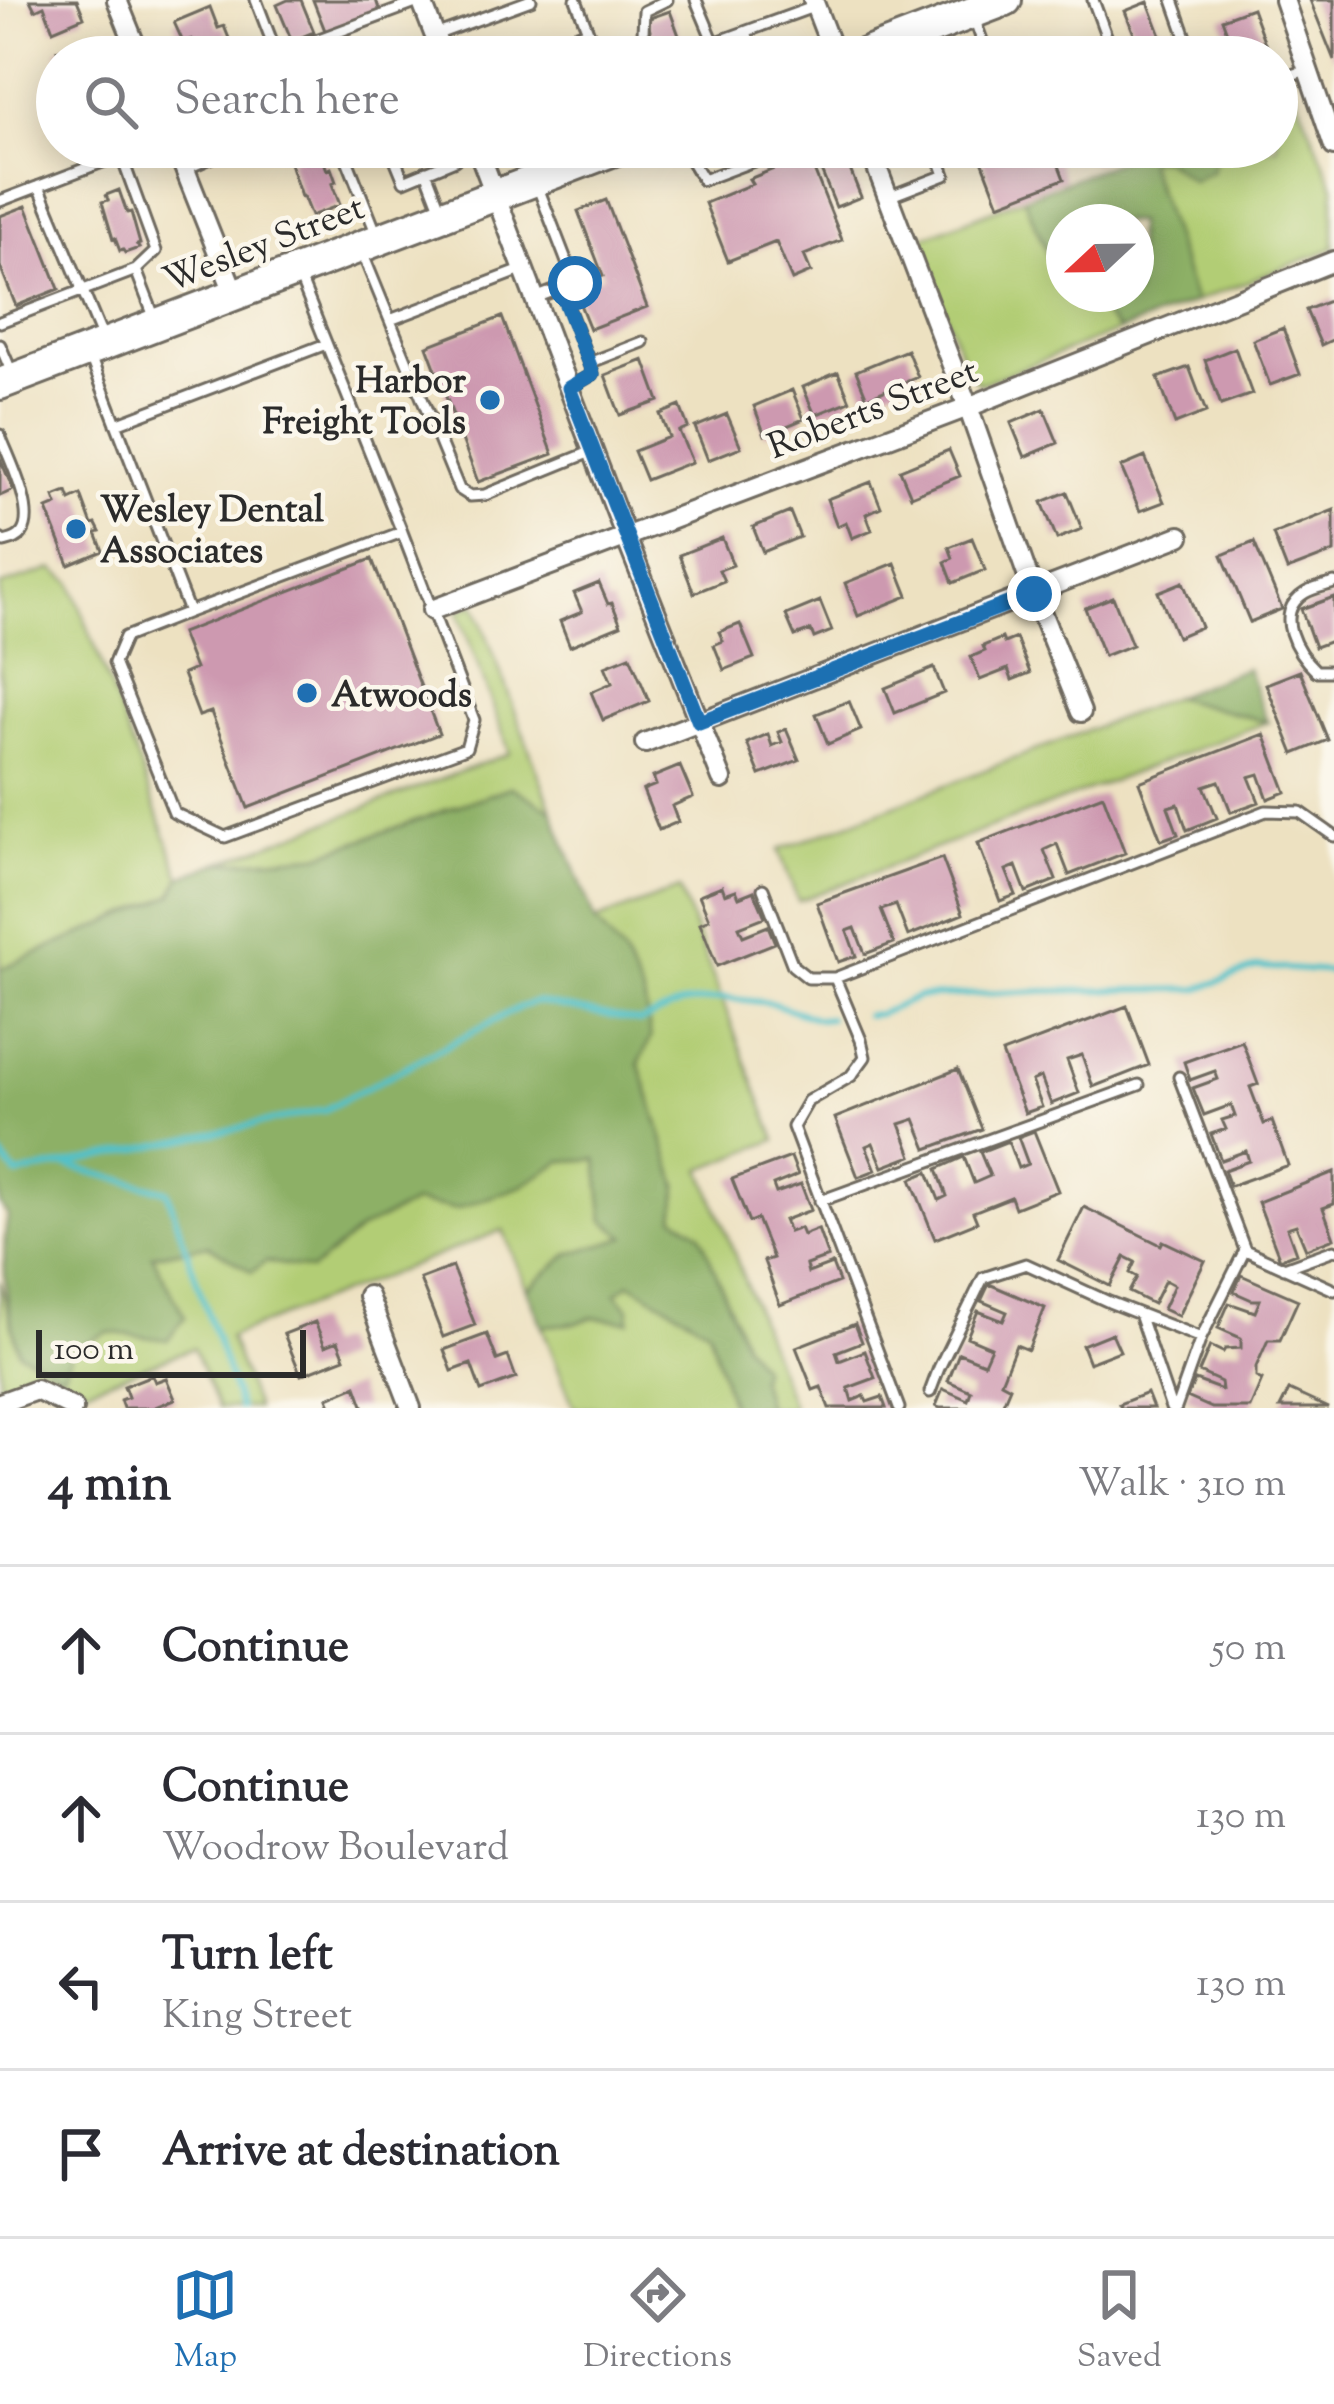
<!DOCTYPE html>
<html lang="en">
<head>
<meta charset="utf-8">
<style>
  body { margin:0; font-family:"Sorts Mill Goudy",serif; background:#f2f2f3; color:#2b2b33 }
  .compass { position:absolute; left:1046px; top:204px; width:108px; height:108px; border-radius:50%; background:#fff; box-shadow:0 6px 30px #0003; rotate:248deg }
  .scale { position:absolute; left:36px; bottom:30px; width:270px; box-sizing:border-box; padding-left:12px; border:6px solid #2b2b2b; border-top:0; font-size:33px; line-height:42px; white-space:nowrap; color:#2b2b2b; -webkit-text-stroke:9px #fbf7ec; paint-order:stroke }
  .stop { position:absolute; width:36px; height:36px; margin:-27px; border:9px solid #1f6fb2; border-radius:50%; background:#fff }
  .stop.end { background:#1f6fb2; border-color:#fff; box-shadow:0 3px 12px #0008 }
  .list { margin:0; padding:0; list-style:none }
  h2 { display:flex; justify-content:space-between; align-items:center; height:156px; margin:0; padding:0 48px; font-size:51px }
  h2 small { font-size:39px; font-weight:400; color:#7c7c81 }
  .list li { display:grid; grid-template-columns:78px 1fr auto; gap:36px; align-items:center; box-sizing:border-box; height:168px; padding:0 48px; border-top:3px solid #e1e1e2 }
  .list b { display:block; font-size:45px; white-space:nowrap }
  .list p { margin:0; font-size:39px; white-space:nowrap; color:#7c7c81 }
  .list em { font-size:39px; font-style:normal; color:#7c7c81 }
  .icon { flex:none; width:66px; height:66px; fill:none; stroke:currentColor; stroke-width:2; stroke-linecap:round; stroke-linejoin:round }
  .map { position:relative; flex:none; width:1334px; height:1408px; overflow:hidden }
  .search { position:absolute; background:#fff; box-shadow:0 6px 30px #0003; left:36px; right:36px; top:36px; height:132px; display:flex; align-items:center; gap:30px; box-sizing:border-box; padding:0 42px; border-radius:66px; color:#7c7c81; font-size:45px }
  .sheet { height:828px; background:#fff }
  nav { display:flex; justify-content:space-around; align-items:center; box-sizing:border-box; height:168px; border-top:3px solid #e1e1e2; background:#fff; font-size:33px; color:#7c7c81 }
  nav a { display:grid; justify-items:center; gap:6px }
  nav .on { color:#1f6fb2 }
  .map>svg:first-child { display:block }
  .green { fill:#b2cd74; stroke:#6e7c50; stroke-width:3 }
  .forest { fill:#8db066; stroke:#5c6e48; stroke-width:3 }
  .lines { fill:none; stroke-linecap:round; stroke-linejoin:round }
  .stream { stroke:#53c1c8; stroke-width:6 }
  .building { fill:#cd99b0 }
  .lane-casing { stroke:#6f6b60; stroke-width:15 }
  .street-casing { stroke:#6f6b60; stroke-width:24 }
  .primary-casing { stroke:#6f6b60; stroke-width:36 }
  .lane { stroke:#fff; stroke-width:9 }
  .street { stroke:#fff; stroke-width:18 }
  .primary { stroke:#fff; stroke-width:30 }
  .route { stroke:#1f6fb2; stroke-width:15 }
  .poi-dot { fill:#1f6fb2; stroke:#fbf7ec; stroke-width:4.5 }
  .labels { text-anchor:middle; stroke-width:9; stroke-linejoin:round; paint-order:stroke }
  .street-label { font-size:36px; fill:#2b2b2b; stroke:#fbf7ec }
  .poi-label { font-size:36px; font-weight:bold; fill:#2b2b2b; stroke:#fbf7ec; text-anchor:start }
</style>
</head>
<body>
<div class="map">
<svg width="1334" height="1408" viewBox="0 0 1334 1408">
  <rect width="100%" height="100%" fill="#fbf7ec"/>
  <filter id="ink" filterUnits="userSpaceOnUse"><feTurbulence type="fractalNoise" baseFrequency=".00833" numOctaves="2"/><feDisplacementMap in="SourceGraphic" scale="24" xChannelSelector="R" yChannelSelector="G"/><feConvolveMatrix kernelMatrix="1 2 1 2 8 2 1 2 1" color-interpolation-filters="sRGB"/></filter>
  <filter id="wash" filterUnits="userSpaceOnUse"><feTurbulence type="fractalNoise" baseFrequency=".004" numOctaves="4" result="noise"/><feDisplacementMap in="SourceGraphic" scale="48" xChannelSelector="R" yChannelSelector="G"/><feGaussianBlur stdDeviation="2.7" result="paint"/><feColorMatrix in="noise" values="0 0 0 0 0 0 0 0 0 0 0 0 0 0 0 0 0 1.4 0 .05"/><feComposite in="paint" operator="in"/></filter>
  <g filter="url(#wash)">
    <rect width="100%" height="100%" fill="#ede1c1"/>
    <path class="green" d="M1295 92 1334 186V248L1195 302 1147 160 1218 151 1215 147H1277V99Z
      M1024 198 1064 294 1087 298 1119 331 980 384 968 374 918 239Z
      M53 569 71 582 181 877 172 895 0 969V586Z
      M475 604 552 810 511 787 319 855 219 863 510 753 458 611Z
      M1173 697 1267 722 798 901 779 850Z
      M679 889 776 1140 702 1169 793 1408H767L759 1378 761 1367 744 1344 675 1217 678 1186 639 1063 650 1038 595 921Z
      M597 1159 604 1220 627 1237 569 1254 527 1289 503 1230 229 1337 256 1408H218L193 1348 72 1394 52 1377 0 1388V1281L19 1352 72 1350 108 1332 168 1339 184 1317 151 1256 208 1245 252 1272 265 1261 311 1270 361 1229 414 1203 456 1209 522 1186 562 1161Z
      M630 1282 708 1329 732 1408H574L542 1326 577 1323 592 1317 628 1321 616 1293Z"/>
    <path class="forest" d="M1154 147H1215L1218 151 1211 171 1192 181 1161 157 1147 161 1195 302 1119 331 1087 298 1075 294H1136V222H1064V290L1024 198Z
      M1247 668 1267 722 1173 697Z
      M511 787 552 810 595 921 623 954 644 998 651 1038 639 1063 678 1186 675 1217 700 1233 744 1344 761 1367 759 1378 767 1408H732L708 1329 630 1283 616 1293 629 1308V1321L592 1317 577 1323 542 1326 527 1289 569 1254 626 1237 604 1220 597 1159 562 1161 522 1186 456 1209 414 1203 361 1229 311 1270 266 1261 252 1272 208 1245 152 1255 185 1317 168 1340 108 1332 72 1350 63 1374 19 1352C7 1309 0 1259 8 1216L0 1204V969L172 895 181 877 219 863 319 855Z"/>
    <g class="lines">
      <path class="stream" d="M866 1015 879 1014 918 997 1041 991 1198 989 1258 967 1334 972
        M0 1155 17 1175 324 1110 520 1007 536 1002 640 1022 681 1004 724 998 771 1003 818 1019 829 1018
        M67 1166 167 1191 239 1408"/>
    </g>
    <g id="blocks">
      <path class="building" d="M30 0H77L84 17 53 30 44 6 35 10Z
        M288 0H301L314 32 292 41 277 5Z
        M313 0H376L380 12 326 33Z
        M1310 0H1334V60Z
        M1148 2 1163 41 1169 57H1143L1125 11Z
        M210 7 218 28 224 26 230 41 198 54 192 39 183 42 174 22Z
        M1252 8 1270 57H1236L1222 19Z
        M670 11 682 44 656 54 647 19Z
        M89 38 96 57H59L57 50Z
        M1089 43 1095 57H1052Z
        M829 147H841L861 197 836 207 814 153Z
        M977 147H1052L1064 179 999 204Z
        M1085 147H1121L1122 152 1092 164Z
        M319 149 327 170 331 168 336 182 332 184 340 205 311 216 303 196 301 197 289 160Z
        M808 155 842 240 804 255 811 272 792 280 776 242 728 261 705 203 752 184 749 179Z
        M119 190 127 213 131 212 140 244 137 245 139 248 125 253 123 250 120 251 115 238 113 239 102 202 108 200 106 195Z
        M606 200 647 307 590 329 573 287 603 276 578 211Z
        M26 206 59 289 16 306 0 266V216Z
        M1334 299V339L1321 345 1306 310Z
        M502 317 553 454 478 482 427 346Z
        M1283 328 1300 374 1270 385 1253 340Z
        M1235 348 1252 394 1221 405 1205 360Z
        M907 350 918 377 867 398 856 371Z
        M644 360 659 401 620 415 605 375Z
        M1189 367 1206 412 1175 424 1158 378Z
        M838 372 850 401 815 415 803 387Z
        M792 390 804 419 765 435 754 406Z
        M680 406 688 427 679 431 692 462 646 480 634 451 669 437 660 414Z
        M1044 409 1058 443 1025 457 1011 423Z
        M727 414 741 447 708 460 695 427Z
        M949 450 960 476 911 496 900 470Z
        M1145 457 1164 502 1140 511 1121 467Z
        M0 458 13 490 0 496Z
        M871 482 881 507 866 514 872 530 852 538 846 522 837 526 827 499Z
        M67 492 70 500 81 495 92 525 96 524 100 532 96 533 103 551 69 565 47 509 57 505 54 497Z
        M1067 492 1082 529 1057 539 1042 502Z
        M1334 510V552L1287 570 1273 534Z
        M790 512 800 537 763 552 753 527Z
        M722 538 733 565 719 570 724 581 694 593 679 555Z
        M972 538 985 570 953 583 945 562 953 558 949 547Z
        M1254 542 1282 609 1250 622 1222 555Z
        M372 559 439 734 248 808 211 712 199 716 183 674 195 669 181 633Z
        M895 563 908 596 858 616 845 583Z
        M1183 582 1201 627 1177 637 1158 592Z
        M599 583 608 604 612 603 621 625 570 646 560 621 582 612 574 593Z
        M1113 597 1132 645 1104 656 1085 608Z
        M1334 597V640L1315 647 1301 609Z
        M820 601 832 631 814 638 811 630 795 636 786 615Z
        M740 624 754 658 724 670 714 645 723 641 719 632Z
        M1002 638 1004 643 1016 638 1030 673 1012 680 1008 669 980 680 971 657 985 651 983 646Z
        M630 656 649 701 603 720 591 692 612 683 605 666Z
        M934 668 944 693 895 713 885 688Z
        M1300 671 1328 740 1294 754 1266 684Z
        M849 701 861 730 828 744 816 714Z
        M786 729 799 760 760 775 747 743 768 734 772 746 782 742 778 732Z
        M1264 734 1286 792 1268 799 1259 774 1249 777 1259 802 1231 812 1219 781 1204 786 1217 818 1187 830 1178 804 1168 807 1178 834 1161 840 1139 782Z
        M680 766 693 797 672 806 678 822 659 830 643 790 656 785 653 777Z
        M1103 795 1125 853 1069 875 1057 844 1044 850 1056 880 1026 892 1016 866 1006 870 1016 895 1000 901 978 843Z
        M942 858 963 914 908 936 896 905 881 910 894 943 865 954 855 928 847 931 856 956 838 962 817 903Z
        M722 886 725 894 736 890 739 897 754 891 765 917 739 927 743 936 768 926 775 943 717 966 700 923 709 919 699 895Z
        M1127 1006 1149 1065 1093 1087 1082 1055 1067 1060 1079 1093 1051 1104 1041 1077 1032 1081 1042 1107 1025 1113 1002 1053Z
        M1242 1041 1258 1084 1250 1087 1264 1124 1272 1121 1288 1165 1230 1186 1224 1170 1249 1161 1246 1151 1221 1160 1211 1134 1226 1129 1222 1120 1235 1116 1231 1105 1204 1115 1193 1088 1218 1079 1215 1071 1190 1080 1184 1062Z
        M958 1069 982 1129 927 1149 915 1119 900 1124 912 1156 883 1167 873 1143 866 1146 876 1170 858 1177 835 1118Z
        M1034 1131 1058 1191 1015 1208 1011 1197 973 1212 977 1222 935 1239 911 1179 928 1172 939 1200 947 1196 937 1169 964 1157 974 1183 990 1176 980 1152 1008 1141 1018 1168 1028 1164 1018 1137Z
        M791 1157 798 1175 773 1185 776 1193 801 1184 811 1210 784 1220 789 1232 800 1228 803 1235 818 1229 828 1257 806 1265 808 1273 832 1264 839 1282 780 1305 764 1261 773 1258 757 1219 749 1222 732 1179Z
        M1334 1172V1204L1323 1208 1334 1238 1306 1249 1296 1225 1287 1228 1296 1253 1280 1259 1258 1202Z
        M1084 1207 1161 1245 1163 1241 1205 1261 1178 1316 1163 1309 1174 1285 1165 1280 1153 1304 1129 1292 1137 1277 1130 1273 1135 1262 1125 1257 1110 1286 1058 1260Z
        M452 1267 475 1325 443 1337 420 1279Z
        M1241 1275 1298 1300 1280 1340H1268L1256 1367V1377L1262 1380 1250 1408H1212L1187 1397 1195 1380 1222 1390 1221 1382 1199 1372 1210 1346 1223 1352 1225 1349 1241 1348V1338L1218 1328 1229 1303 1255 1312 1260 1300H1252L1234 1292Z
        M989 1284 1045 1308 1028 1350 1016 1345 1001 1382 1010 1387 1001 1408H940L936 1406 943 1389 968 1400 971 1391 948 1381 959 1353 984 1363 991 1347 967 1337 978 1311 1003 1321 1007 1312 981 1301Z
        M315 1322 325 1346 338 1341 345 1358 301 1375 284 1334Z
        M855 1324 862 1342 836 1352 839 1361 865 1351 875 1378 848 1388 852 1401 864 1396 867 1402 882 1397 886 1408H829L821 1387 813 1390 796 1347Z
        M1112 1333 1120 1351 1089 1363 1082 1345Z
        M487 1334 497 1360 508 1356 516 1378 481 1391 471 1364 452 1371 444 1350Z
        M152 1375 155 1382 166 1378 175 1399 153 1408H123L120 1400 128 1397 124 1386Z
        M356 1386 364 1408H332L328 1398Z
        M1289 1390 1328 1408H1280Z
        M1147 1393 1153 1408H1121L1119 1404Z"/>
    </g>
  </g>
  <g filter="url(#ink)">
    <use href="#blocks" fill-opacity="0" stroke="#6f6b60" stroke-width="3"/>
    <g class="lines">
      <defs>
        <path id="lane" d="M256 0 274 47 284 52 421 1
          M576 0 598 57
          M696 0 714 43 712 57
          M1093 0 1114 57
          M1173 0 1193 57
          M974 18 988 57
          M746 32 755 57
          M435 35 531 0
          M714 43 816 6
          M518 57 588 31
          M653 57 643 33 644 11 667 0
          M1277 80 1306 70
          M342 147 377 235
          M390 147 404 181 455 160 449 147
          M683 147 703 180 791 147
          M121 155 156 251 136 270
          M186 169 236 147
          M426 171 441 210
          M39 186 103 339
          M888 197 945 175 935 147
          M0 201 142 147
          M362 252 459 489 470 496 485 495 593 451
          M561 289 593 374 569 388
          M535 298 575 283 537 185
          M390 320 524 269
          M0 322 136 270 155 319
          M0 345 12 373
          M90 356 189 612 402 532 300 278
          M589 363 643 342
          M116 424 326 344
          M0 435C8 457 37 512 22 533 18 539 11 540 4 542L0 539
          M1334 583C1325 586 1313 588 1305 593 1272 613 1297 653 1316 671H1334
          M189 612 125 637 114 663 174 813 225 837 466 748 474 720 402 532
          M763 889 793 966 808 978H835L1266 811 1300 812 1334 836
          M835 978 861 1040 865 1057 851 1076 808 1101 793 1127 899 1408
          M1179 1077 1245 1250 1334 1290
          M820 1201 1139 1085
          M1284 1268 1334 1250
          M1139 1314 1171 1408
          M930 1392 939 1368 983 1278 1026 1264 1109 1302 1201 1338 1245 1250
          M1176 1408 1201 1338"/>
        <path id="street" d="M117 0 140 57
          M421 0 443 57
          M813 0 835 57
          M1284 0 1334 146
          M176 147 235 295
          M477 147 625 535 722 779
          M869 147 968 407 1034 594 1081 712
          M432 610 968 407 1334 261
          M645 743 1180 536
          M368 1296 411 1408
          M0 1403 36 1390 73 1408"/>
        <path id="primary" d="M857 57 1006 0
          M0 384 622 147"/>
      </defs>
      <use href="#lane" class="lane-casing"/>
      <use href="#street" class="street-casing"/>
      <use href="#primary" class="primary-casing"/>
      <use href="#lane" class="lane"/>
      <use href="#street" class="street"/>
      <use href="#primary" class="primary"/>
    </g>
  </g>
  <g class="lines" filter="url(#ink)">
    <path class="route" d="M575 283 560 289 593 374 569 388 699 722 1034 594"/>
  </g>
  <g class="poi-dot">
    <circle cx="490" cy="400" r="12"/>
    <circle cx="76" cy="529" r="12"/>
    <circle cx="307" cy="693" r="12"/>
  </g>
  <g class="labels">
    <g class="street-label">
      <text transform="translate(263 242) rotate(-21)" y="13">Wesley Street</text>
      <text transform="translate(872 407) rotate(-21)" y="13">Roberts Street</text>
    </g>
    <g class="poi-label">
      <text x="466" y="392" text-anchor="end">Harbor<tspan x="466" dy="41">Freight Tools</tspan></text>
      <text x="100" y="521">Wesley Dental<tspan x="100" dy="41">Associates</tspan></text>
      <text x="331" y="706">Atwoods</text>
    </g>
  </g>
</svg>
<svg class="compass" viewBox="-18 -18 36 36"><path d="M0-13l5 13h-10z" fill="#e53935"/><path d="M0 13l5-13h-10z" fill="#7c7c81"/></svg>
<div class="scale">100 m</div>
<div class="stop" style="left:575px;top:283px"></div>
<div class="stop end" style="left:1034px;top:594px"></div>
<div class="search"><svg class="icon" aria-label="search" viewBox="0 0 24 24"><circle cx="10" cy="10" r="6"/><path d="M15 15l6 6"/></svg>Search here</div>
</div>
<section class="sheet">
<h2>4 min<small>Walk · 310 m</small></h2>
<ul class="list">
<li><svg class="icon" aria-label="ahead" viewBox="0 0 24 24"><path d="M12 20V5M6 11l6-6 6 6"/></svg><div><b>Continue</b></div><em>50 m</em></li>
<li><svg class="icon" aria-label="ahead" viewBox="0 0 24 24"><path d="M12 20V5M6 11l6-6 6 6"/></svg><div><b>Continue</b><p>Woodrow Boulevard</p></div><em>130 m</em></li>
<li><svg class="icon" aria-label="left" viewBox="0 0 24 24"><path d="M17 20v-9H6M10 6l-5 5 5 5"/></svg><div><b>Turn left</b><p>King Street</p></div><em>130 m</em></li>
<li><svg class="icon" aria-label="arrive" viewBox="0 0 24 24"><path d="M6 21V4h12l-3 4 3 4H6"/></svg><div><b>Arrive at destination</b></div></li>
</ul>
</section>
<nav>
<a class="on"><svg class="icon" aria-label="map" viewBox="0 0 24 24"><path d="M3 6l6-2 6 2 6-2v14l-6 2-6-2-6 2zM9 4v14M15 6v14"/></svg>Map</a>
<a><svg class="icon" aria-label="directions" viewBox="0 0 24 24"><path d="M12 3l9 9-9 9-9-9zM9 14v-3h6M13 9l2 2-2 2"/></svg>Directions</a>
<a><svg class="icon" aria-label="saved" viewBox="0 0 24 24"><path d="M7 4h10v16l-5-4-5 4z"/></svg>Saved</a>
</nav>
</body>
</html>
